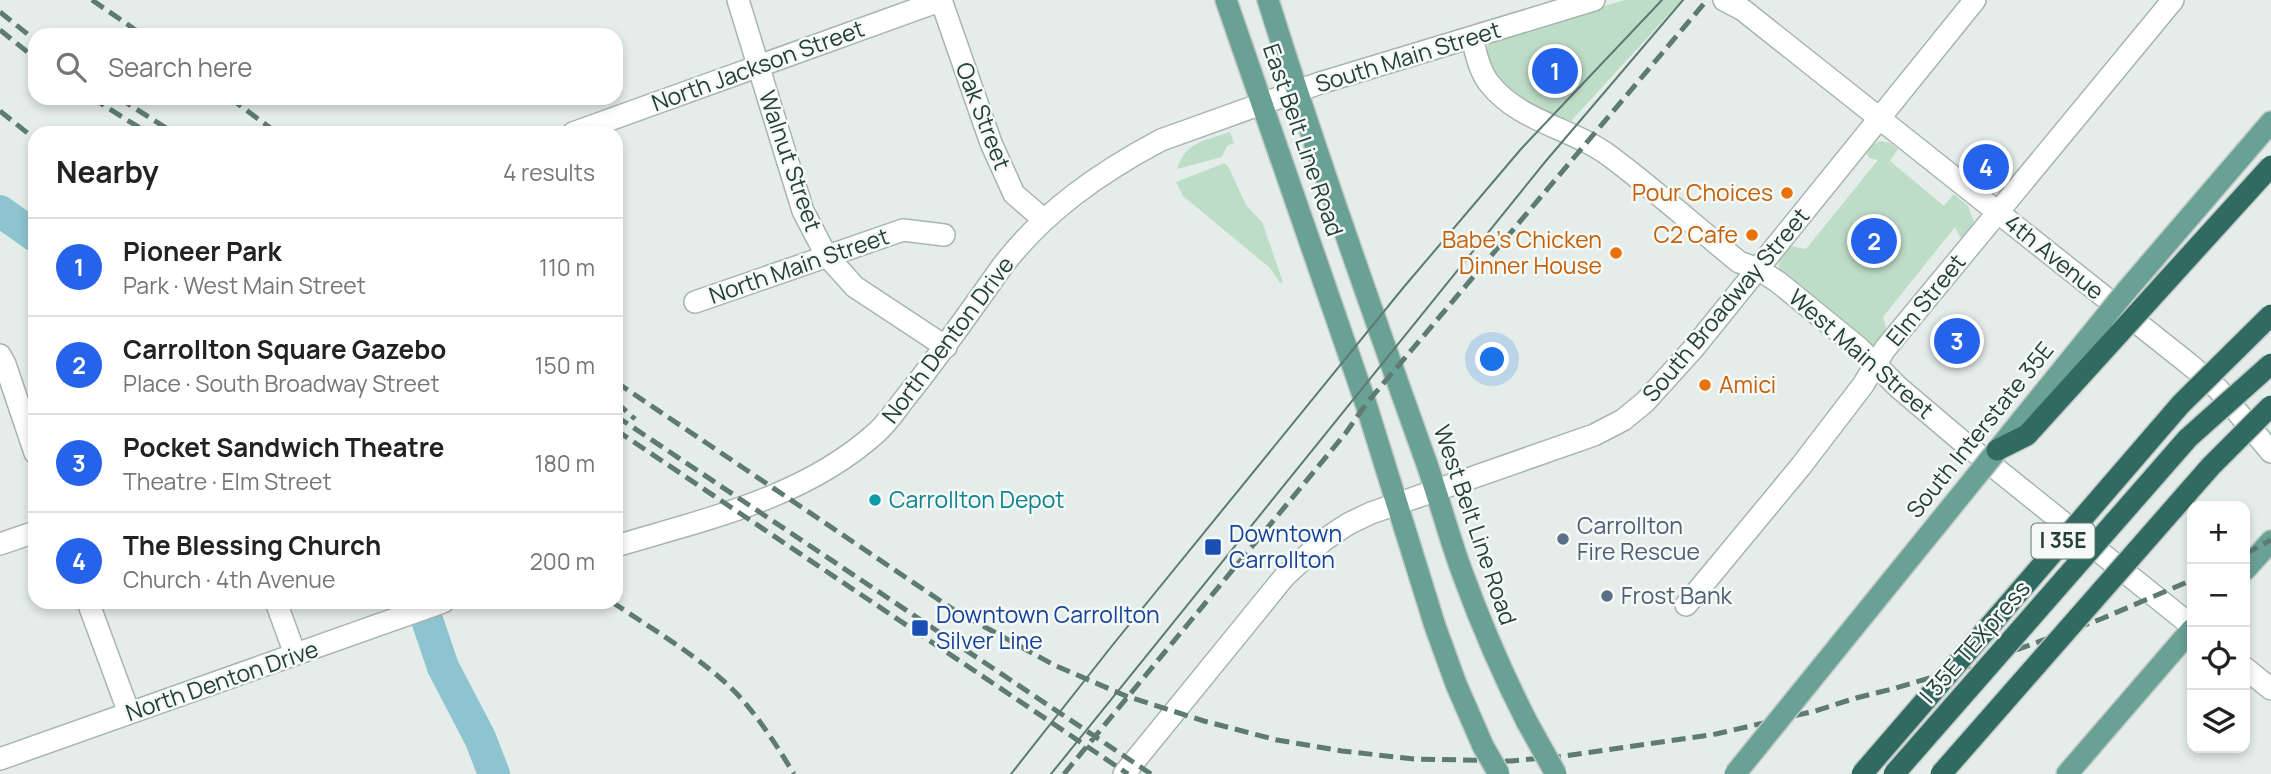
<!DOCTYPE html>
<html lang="en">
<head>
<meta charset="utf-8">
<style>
  body { margin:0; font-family:Manrope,sans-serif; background:#f2f2f2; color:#222 }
  .controls { position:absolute; right:21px; bottom:21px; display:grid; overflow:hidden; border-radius:14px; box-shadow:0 4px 10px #0003 }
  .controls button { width:63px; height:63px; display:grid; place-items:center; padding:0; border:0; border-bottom:2px solid #e0e0e0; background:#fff; color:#222; font:35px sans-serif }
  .you { position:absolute; left:1493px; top:360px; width:24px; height:24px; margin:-18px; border:5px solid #fff; border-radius:50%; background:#1a73e8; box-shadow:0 0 0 10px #1a73e833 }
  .badge { display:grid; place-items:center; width:46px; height:46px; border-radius:50%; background:#2563eb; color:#fff; font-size:23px; font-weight:700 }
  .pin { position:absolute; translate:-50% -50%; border:4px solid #fff; box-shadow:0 2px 7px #0006 }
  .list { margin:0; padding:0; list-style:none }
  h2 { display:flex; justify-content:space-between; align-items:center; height:91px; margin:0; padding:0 28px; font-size:30px }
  h2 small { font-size:23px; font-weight:400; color:#767676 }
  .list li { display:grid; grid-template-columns:46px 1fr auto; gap:21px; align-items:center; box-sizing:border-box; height:98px; padding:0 28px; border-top:2px solid #e0e0e0 }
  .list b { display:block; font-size:26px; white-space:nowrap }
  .list p { margin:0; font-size:23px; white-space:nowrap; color:#767676 }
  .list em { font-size:23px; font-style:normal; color:#767676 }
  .icon { flex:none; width:38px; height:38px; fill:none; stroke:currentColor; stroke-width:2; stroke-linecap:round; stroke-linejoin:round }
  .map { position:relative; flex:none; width:2271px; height:774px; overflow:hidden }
  .search { position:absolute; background:#fff; box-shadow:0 4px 10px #0003; left:28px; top:28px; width:595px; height:77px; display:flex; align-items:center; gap:18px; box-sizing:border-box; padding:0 24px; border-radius:21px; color:#767676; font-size:26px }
  .panel { position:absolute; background:#fff; box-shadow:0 4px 10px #0003; left:28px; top:126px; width:595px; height:483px; border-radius:21px }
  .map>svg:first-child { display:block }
  .green { fill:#beddc7 }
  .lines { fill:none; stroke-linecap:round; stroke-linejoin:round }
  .river { stroke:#8ec4d0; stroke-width:32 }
  .minor-casing { stroke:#a7b5b0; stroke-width:24 }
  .major-casing { stroke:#c2c9c7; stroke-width:24 }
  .minor { stroke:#fff; stroke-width:21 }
  .major { stroke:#6aa195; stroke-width:21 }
  .tram { stroke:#5e7a73; stroke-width:2 }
  .rail { stroke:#5e7a73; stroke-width:5; stroke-dasharray:14 7; stroke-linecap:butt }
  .major-bridge-casing { stroke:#c2c9c7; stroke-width:24; stroke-linecap:butt }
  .highway-bridge-casing { stroke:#c2c9c7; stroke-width:24; stroke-linecap:butt }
  .major-bridge { stroke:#6aa195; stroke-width:21 }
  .highway-bridge { stroke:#306a60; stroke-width:21 }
  .food-dot { fill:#e8710a; stroke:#f5f9f7; stroke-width:2.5 }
  .culture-dot { fill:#0f9aa8; stroke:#f5f9f7; stroke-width:2.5 }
  .service-dot { fill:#5c6f8a; stroke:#f5f9f7; stroke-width:2.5 }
  .transit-dot { fill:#1a4fb4; stroke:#f5f9f7; stroke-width:2.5 }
  .labels { text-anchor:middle; stroke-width:5; stroke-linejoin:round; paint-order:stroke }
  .shield { fill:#f5f9f7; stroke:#637671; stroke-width:2 }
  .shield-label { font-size:21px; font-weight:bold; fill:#243e38 }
  .street-label { font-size:23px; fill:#243e38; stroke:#f5f9f7 }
  .food-label { font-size:23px; fill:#c56008; stroke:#f5f9f7; text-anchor:end }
  .culture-label { font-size:23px; fill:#0d838f; stroke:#f5f9f7; text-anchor:start }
  .service-label { font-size:23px; fill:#4e5e75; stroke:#f5f9f7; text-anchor:start }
  .transit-label { font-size:23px; fill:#164399; stroke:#f5f9f7; text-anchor:start }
</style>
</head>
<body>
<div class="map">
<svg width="2271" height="774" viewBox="0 0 2271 774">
  <rect width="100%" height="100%" fill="#e4ede9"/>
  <path class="green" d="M1625 0H1682L1571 121 1527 104 1502 85 1483 56 1491 39Z
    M1230 132 1234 143 1227 146 1222 157 1177 169C1186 141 1205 141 1230 132Z
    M1880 141 1890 143 1898 149 1890 161 1944 206 1954 194 1968 206 1974 222 1966 237H1960L1955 227 1883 317 1888 334 1877 345 1870 347 1780 273C1776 261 1783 255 1790 246L1806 249 1878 160 1869 158 1867 154 1870 146Z
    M1225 163 1229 168 1246 205 1262 222 1283 282 1280 283 1270 268 1183 196 1176 182Z"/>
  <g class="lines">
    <path class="river" d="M0 211 35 236
      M421 602 443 667 480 738 494 774"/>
    <defs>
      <path id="minor" d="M738 0 803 211 826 255 855 287 946 347
        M941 0 991 143 1014 194 1043 219
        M1724 0 1743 10 2189 364 2218 389 2271 452
        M1472 38C1476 53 1479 70 1489 83 1519 122 1573 128 1611 157 1655 190 1696 227 1739 262L1758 269 1778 282 1859 348 1898 387 1964 443 2192 626
        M573 133 942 0
        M695 302 903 230 944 235
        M0 355 5 364 35 453
        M0 544 35 532
        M616 546C706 519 804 498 876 433 889 422 899 405 910 392 942 352 971 310 1001 268 1043 212 1099 173 1161 140L1320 83 1594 0
        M88 602 129 713
        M276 602 295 654
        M1686 605 1801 466 1863 385 1885 349 2173 0
        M2245 668 2271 689
        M0 759 443 602
        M1124 774 1285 576 1324 540 1348 524 1371 513 1594 435 1623 420 1645 402 1693 349 1975 0"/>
      <path id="major" d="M1226 0 1366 404 1435 626 1456 684 1483 746
        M1268 0C1316 153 1370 305 1424 456 1438 494 1448 534 1462 572 1481 624 1502 673 1527 722
        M2127 290 2271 122
        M2245 570 2271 541
        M2067 774 2192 629"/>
    </defs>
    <use href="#minor" class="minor-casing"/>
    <use href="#major" class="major-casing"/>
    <use href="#minor" class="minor"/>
    <use href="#major" class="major"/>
    <path class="tram" d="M1011 774 1111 647 1403 288 1521 149 1662 0
      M1051 774 1545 162 1683 0"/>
    <path class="rail" d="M92 0 143 35
      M0 12 35 40
      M0 30 35 58
      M92 98 148 133
      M119 98 174 133
      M230 98 277 133
      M0 111 35 139
      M616 382 954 610 1054 665 1126 696 1204 721 1277 740 1342 751 1414 759 1511 761 1565 756 1716 734 1815 711 1856 698 1896 688 1986 661 2101 619 2192 580
      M616 402 635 419
      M616 416 1151 774
      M616 430 1128 774
      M2245 554 2271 540
      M612 602C652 629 705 660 738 695 760 719 777 746 794 774
      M1064 774 1345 434 1366 404 1707 0"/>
    <defs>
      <path id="major-bridge" d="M1527 722 1556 774
        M1483 746 1499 774
        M1735 774 2127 290"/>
      <path id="highway-bridge" d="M1997 450 2027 435 2271 166
        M1862 774 2181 404 2271 315
        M1894 774 2188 438 2271 364
        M1941 774 2211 466 2271 406"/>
    </defs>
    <use href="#major-bridge" class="major-bridge-casing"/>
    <use href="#highway-bridge" class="highway-bridge-casing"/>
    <use href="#major-bridge" class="major-bridge"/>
    <use href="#highway-bridge" class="highway-bridge"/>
  </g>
  <g class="food-dot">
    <circle cx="1787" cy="193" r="7"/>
    <circle cx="1752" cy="235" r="7"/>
    <circle cx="1616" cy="253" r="7"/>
    <circle cx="1705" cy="385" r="7"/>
  </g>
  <circle class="culture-dot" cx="875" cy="500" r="7"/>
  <g class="service-dot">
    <circle cx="1563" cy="539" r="7"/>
    <circle cx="1607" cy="596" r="7"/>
  </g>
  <g class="transit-dot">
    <rect x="1204" y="538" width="18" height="18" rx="3.5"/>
    <rect x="911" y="619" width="18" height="18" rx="3.5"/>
  </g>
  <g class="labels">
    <rect class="shield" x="2031.5" y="523.5" width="63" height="35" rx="5"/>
    <g class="shield-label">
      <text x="2063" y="548">I 35E</text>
    </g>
    <g class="street-label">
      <text transform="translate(1408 57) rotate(-17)" y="8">South Main Street</text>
      <text transform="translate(758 66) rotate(-20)" y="8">North Jackson Street</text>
      <text transform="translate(983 116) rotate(69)" y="8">Oak Street</text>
      <text transform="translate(1303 140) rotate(71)" y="8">East Belt Line Road</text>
      <text transform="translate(790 161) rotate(71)" y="8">Walnut Street</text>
      <text transform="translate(2054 257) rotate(39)" y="8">4th Avenue</text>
      <text transform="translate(799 266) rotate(-19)" y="8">North Main Street</text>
      <text transform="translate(1926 300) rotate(-51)" y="8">Elm Street</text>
      <text transform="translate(1726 305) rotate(-50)" y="8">South Broadway Street</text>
      <text transform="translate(948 340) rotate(-53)" y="8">North Denton Drive</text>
      <text transform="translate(1861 354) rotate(41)" y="8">West Main Street</text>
      <text transform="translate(1980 430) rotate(-51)" y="8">South Interstate 35E</text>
      <text transform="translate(1475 525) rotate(71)" y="8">West Belt Line Road</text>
      <text transform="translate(1975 642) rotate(-49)" y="8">I 35E TEXpress</text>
      <text transform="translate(222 681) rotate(-19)" y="8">North Denton Drive</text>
    </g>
    <g class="food-label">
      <text x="1773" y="201">Pour Choices</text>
      <text x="1738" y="243">C2 Cafe</text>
      <text x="1602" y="248">Babe's Chicken<tspan x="1602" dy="26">Dinner House</tspan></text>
      <text x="1719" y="393" text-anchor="start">Amici</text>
    </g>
    <g class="culture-label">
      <text x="889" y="508">Carrollton Depot</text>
    </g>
    <g class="service-label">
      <text x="1577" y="534">Carrollton<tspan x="1577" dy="26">Fire Rescue</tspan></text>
      <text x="1621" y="604">Frost Bank</text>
    </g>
    <g class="transit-label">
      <text x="1229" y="542">Downtown<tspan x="1229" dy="26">Carrollton</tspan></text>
      <text x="936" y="623">Downtown Carrollton<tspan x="936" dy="26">Silver Line</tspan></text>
    </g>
  </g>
</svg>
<div class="controls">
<button>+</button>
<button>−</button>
<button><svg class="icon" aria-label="locate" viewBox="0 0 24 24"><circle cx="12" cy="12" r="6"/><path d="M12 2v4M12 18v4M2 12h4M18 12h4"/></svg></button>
<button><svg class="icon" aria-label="layers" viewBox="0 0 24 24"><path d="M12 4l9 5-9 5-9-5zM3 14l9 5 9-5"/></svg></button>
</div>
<div class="you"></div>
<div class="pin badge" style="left:1555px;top:71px">1</div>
<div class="pin badge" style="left:1874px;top:241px">2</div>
<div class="pin badge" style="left:1957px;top:341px">3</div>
<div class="pin badge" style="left:1986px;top:167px">4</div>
<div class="search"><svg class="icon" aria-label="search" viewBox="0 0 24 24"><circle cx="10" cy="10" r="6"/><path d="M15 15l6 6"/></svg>Search here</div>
<section class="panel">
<h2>Nearby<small>4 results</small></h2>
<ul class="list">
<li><span class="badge">1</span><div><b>Pioneer Park</b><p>Park · West Main Street</p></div><em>110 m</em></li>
<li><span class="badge">2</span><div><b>Carrollton Square Gazebo</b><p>Place · South Broadway Street</p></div><em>150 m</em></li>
<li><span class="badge">3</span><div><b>Pocket Sandwich Theatre</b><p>Theatre · Elm Street</p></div><em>180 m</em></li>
<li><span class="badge">4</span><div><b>The Blessing Church</b><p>Church · 4th Avenue</p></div><em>200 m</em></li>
</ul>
</section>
</div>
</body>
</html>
